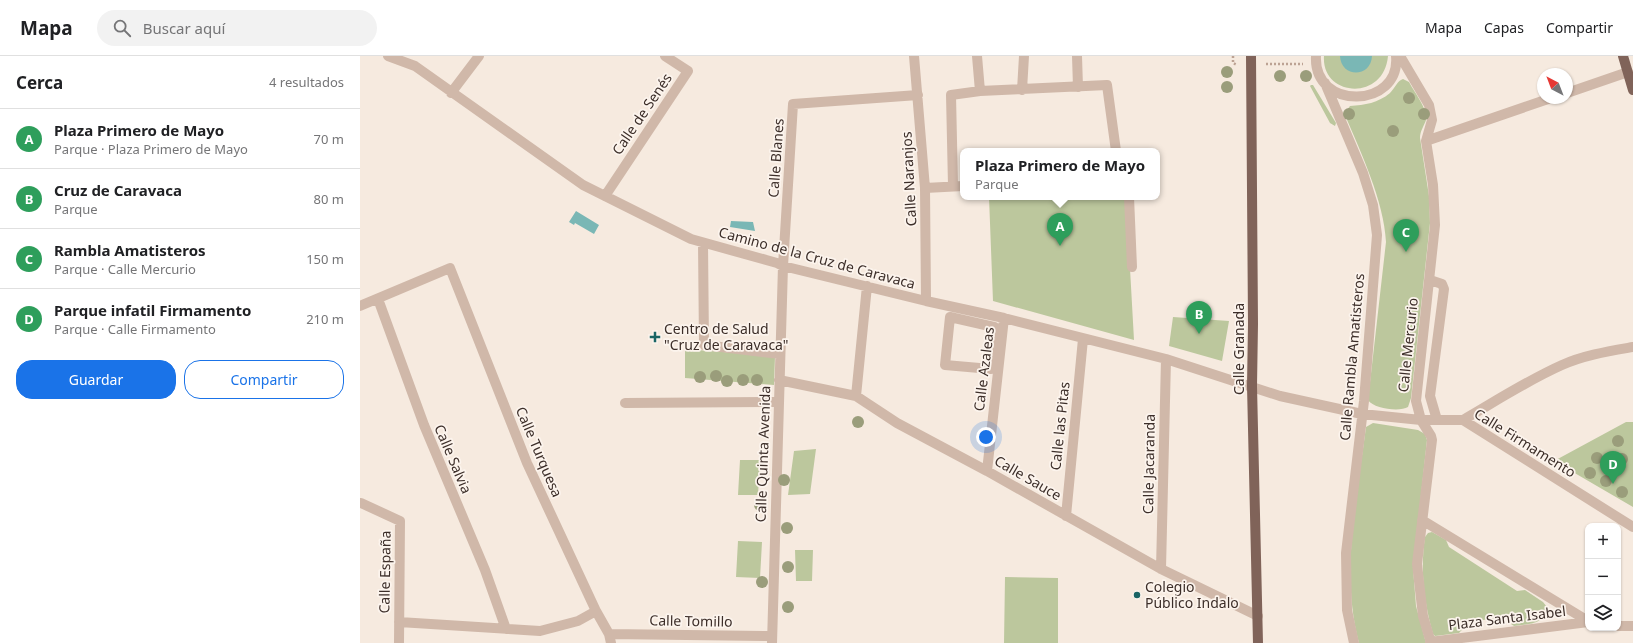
<!DOCTYPE html>
<html lang="es">
<head>
<meta charset="utf-8">
<style>
  body { margin:0; font-family:"Noto Sans",sans-serif; background:#f2f2f2; color:#202124 }
  .controls { position:absolute; right:12px; bottom:12px; display:grid; overflow:hidden; border-radius:8px; box-shadow:0 1px 3px #0004 }
  .controls button { width:36px; height:36px; display:grid; place-items:center; padding:0; border:0; border-bottom:1px solid #e0e0e0; background:#fff; color:#202124; font:20px sans-serif }
  .compass { position:absolute; left:1177px; top:12px; width:36px; height:36px; border-radius:50%; background:#fff; box-shadow:0 1px 3px #0004; rotate:318deg }
  .you { position:absolute; left:626px; top:381px; width:14px; height:14px; margin:-10px; border:3px solid #fff; border-radius:50%; background:#1a73e8; box-shadow:0 0 0 6px #1a73e833 }
  .badge { display:grid; place-items:center; width:26px; height:26px; border-radius:50%; background:#1a73e8; color:#fff; font-size:13px; font-weight:700 }
  .pin { position:absolute; translate:-50% -33px; filter:drop-shadow(0 1px 2px #0008) }
  .pin::after { content:''; position:absolute; top:21px; width:14px; height:12px; background:inherit; clip-path:polygon(0 0,100% 0,50% 100%) }
  .popup { position:absolute; left:600px; top:92px; width:200px; height:52px; box-sizing:border-box; display:grid; place-content:center; border-radius:8px; background:#fff; filter:drop-shadow(0 1px 3px #0005); font-size:13px; white-space:nowrap; color:#757577 }
  .popup b { font-size:15px; color:#202124 }
  .popup::after { content:''; position:absolute; left:50%; top:100%; margin-left:-8px; border:8px solid transparent; border-top-color:#fff }
  .list { margin:0; padding:0; list-style:none }
  h2 { display:flex; justify-content:space-between; align-items:center; height:52px; margin:0; padding:0 16px; font-size:17px }
  h2 small { font-size:13px; font-weight:400; color:#757577 }
  .list li { display:grid; grid-template-columns:26px 1fr auto; gap:12px; align-items:center; box-sizing:border-box; height:60px; padding:0 16px; border-top:1px solid #e0e0e0 }
  .list b { display:block; font-size:15px; white-space:nowrap }
  .list p { margin:0; font-size:13px; white-space:nowrap; color:#757577 }
  .list em { font-size:13px; font-style:normal; color:#757577 }
  .actions { display:flex; gap:8px; padding:12px 16px }
  .actions a { flex:1; padding:9px 0; border:1px solid #1a73e8; border-radius:16px; text-align:center; font-size:14px; color:#1a73e8 }
  .actions .main { background:#1a73e8; color:#fff }
  .icon { flex:none; width:22px; height:22px; fill:none; stroke:currentColor; stroke-width:2; stroke-linecap:round; stroke-linejoin:round }
  .map { position:relative; flex:none; width:1273px; height:587px; overflow:hidden }
  header { display:flex; align-items:center; gap:24px; box-sizing:border-box; height:56px; padding:0 20px; background:#fff; border-bottom:1px solid #e0e0e0 }
  header strong { font-size:19px }
  nav { display:flex; gap:22px; margin-inline-start:auto; font-size:14px }
  .search { width:280px; height:36px; background:#f2f2f2; display:flex; align-items:center; gap:10px; box-sizing:border-box; padding:0 14px; border-radius:22px; color:#757577; font-size:15px }
  main { display:flex }
  aside { flex:1; background:#fff }
  .map>svg:first-child { display:block }
  .green { fill:#bcc79d }
  .water { fill:#7ab7b5 }
  .lines { fill:none; stroke-linecap:round; stroke-linejoin:round }
  .path { stroke:#bca293; stroke-width:2.5; stroke-dasharray:2 2; stroke-linecap:butt }
  .minor { stroke:#d0b8a9; stroke-width:10 }
  .major { stroke:#806359; stroke-width:10 }
  .tree { fill:#9a9d7b }
  .poi-dot { fill:#196464; stroke:#fcf4ed; stroke-width:1.5 }
  .labels { text-anchor:middle; stroke-width:3.5; stroke-linejoin:round; paint-order:stroke }
  .street-label { font-size:14px; fill:#3c2e29; stroke:#fcf4ed }
  .poi-label { font-size:14px; fill:#3c2e29; stroke:#fcf4ed; text-anchor:start }
</style>
</head>
<body>
<header>
<strong>Mapa</strong>
<div class="search"><svg class="icon" aria-label="search" viewBox="0 0 24 24"><circle cx="10" cy="10" r="6"/><path d="M15 15l6 6"/></svg>Buscar aquí</div>
<nav><a>Mapa</a><a>Capas</a><a>Compartir</a></nav>
</header>
<main>
<aside>
<h2>Cerca<small>4 resultados</small></h2>
<ul class="list">
<li><span class="badge" style="background:#2e9e5b">A</span><div><b>Plaza Primero de Mayo</b><p>Parque · Plaza Primero de Mayo</p></div><em>70 m</em></li>
<li><span class="badge" style="background:#2e9e5b">B</span><div><b>Cruz de Caravaca</b><p>Parque</p></div><em>80 m</em></li>
<li><span class="badge" style="background:#2e9e5b">C</span><div><b>Rambla Amatisteros</b><p>Parque · Calle Mercurio</p></div><em>150 m</em></li>
<li><span class="badge" style="background:#2e9e5b">D</span><div><b>Parque infatil Firmamento</b><p>Parque · Calle Firmamento</p></div><em>210 m</em></li>
</ul>
<div class="actions"><a class="main">Guardar</a><a>Compartir</a></div>
</aside>
<div class="map">
<svg width="1273" height="587" viewBox="0 0 1273 587">
  <rect width="100%" height="100%" fill="#f6eadf"/>
  <path class="green" d="M964 0H1028C1024 46 961 41 964 0Z
    M1043 23 1049 26C1053 34 1069 55 1066 64 1064 70 1060 75 1060 82L1069 140 1070 167 1051 342 1048 351C1040 356 1014 353 1008 344L1026 186C1024 145 1001 97 985 59L987 54 990 50C1005 49 1018 47 1030 37 1035 32 1037 25 1043 23Z
    M951 29H953L976 67 975 70 970 67 950 30Z
    M629 141H766L774 284 633 245Z
    M813 261 869 265 862 305 809 290Z
    M325 293 415 300 414 329 325 322Z
    M1266 366H1273V451L1194 405Z
    M1013 367 1058 374 1065 378 1067 384 1053 512 1056 550 1066 587H999C980 516 997 442 1006 371Z
    M456 393 450 438 428 439 434 395Z
    M380 404H400L398 439H378Z
    M1072 476 1086 484 1089 491 1157 535 1165 534 1183 546 1187 551C1185 569 1168 568 1154 570L1151 568 1155 564 1151 560 1109 566 1099 577 1075 580 1073 578C1064 546 1060 514 1065 481L1068 477Z
    M378 485 402 486 400 522 376 521Z
    M435 494H453L452 525H436Z
    M645 521 698 522V587H644Z"/>
  <path class="water" d="M980 0H1012C1011 22 981 22 980 0Z
    M216 155 239 169 234 178 215 167 214 169 209 166Z
    M371 165 393 166 395 175 370 171Z"/>
  <g class="lines">
    <path class="path" d="M873 0V7L877 9
      M906 8H943"/>
    <path class="minor" d="M28 0 55 10 223 129 331 183 417 207 423 210 566 245 644 262 806 303 920 340 1002 358 1061 364H1103L1273 471
      M554 0 565 132 566 245
      M617 0 620 35
      M717 0 718 31
      M956 0C953 55 1041 53 1036 0
      M1040 0 1069 49 1072 64 1066 85 1073 129 1075 169 1056 345 1061 364 1071 380 1072 384 1057 508 1063 560 1071 587
      M965 27 1003 117 1013 149 1017 179 1004 345 986 497 987 554 994 587
      M662 34 664 0
      M91 37 119 0
      M1207 37 1268 16
      M1066 85 1191 42
      M593 130 591 39 620 35 747 29 756 95
      M565 132 603 130
      M245 140 328 15 305 0
      M769 141 772 211
      M343 187 344 289 420 298
      M1070 224 1082 228 1084 233 1070 340 1077 364
      M18 243 64 369 125 514 146 573
      M0 250 90 212 167 407 236 555 249 578 251 587
      M590 261 634 271 631 313 585 309Z
      M419 324 496 340 537 367 627 415 801 513 898 560
      M496 340 507 230
      M265 347 419 346
      M1103 364C1136 345 1168 324 1202 309 1224 299 1250 295 1273 291
      M627 415 644 262
      M1 447 40 465 39 587
      M706 460 723 283
      M1062 464 1228 565
      M801 513 806 303
      M39 566 180 575 218 565 236 555
      M1258 570H1273
      M249 578 412 580
      M1070 586 1228 566
      M412 587 423 210 433 48 558 39"/>
    <path class="major" d="M891 0 893 268 892 330 898 587
      M1263 0 1273 34"/>
  </g>
  <g class="tree">
    <circle cx="867" cy="16" r="6"/>
    <circle cx="920" cy="20" r="6"/>
    <circle cx="946" cy="20" r="6"/>
    <circle cx="867" cy="31" r="6"/>
    <circle cx="1049" cy="42" r="6"/>
    <circle cx="989" cy="58" r="6"/>
    <circle cx="1064" cy="58" r="6"/>
    <circle cx="1033" cy="75" r="6"/>
    <circle cx="356" cy="320" r="6"/>
    <circle cx="340" cy="321" r="6"/>
    <circle cx="383" cy="324" r="6"/>
    <circle cx="397" cy="324" r="6"/>
    <circle cx="367" cy="325" r="6"/>
    <circle cx="498" cy="366" r="6"/>
    <circle cx="1258" cy="385" r="6"/>
    <circle cx="1237" cy="402" r="6"/>
    <circle cx="1262" cy="403" r="6"/>
    <circle cx="1230" cy="417" r="6"/>
    <circle cx="424" cy="424" r="6"/>
    <circle cx="1246" cy="425" r="6"/>
    <circle cx="1262" cy="436" r="6"/>
    <circle cx="400" cy="449" r="6"/>
    <circle cx="427" cy="472" r="6"/>
    <circle cx="428" cy="511" r="6"/>
    <circle cx="402" cy="526" r="6"/>
    <circle cx="428" cy="551" r="6"/>
  </g>
  <g class="poi-dot">
    <path d="M293 275h4v4h4v4h-4v4h-4v-4h-4v-4h4z"/>
    <circle cx="777" cy="539" r="4"/>
  </g>
  <g class="labels">
    <g class="street-label">
      <text transform="translate(282 58) rotate(-56)" y="5">Calle de Senés</text>
      <text transform="translate(416 102) rotate(-86)" y="5">Calle Blanes</text>
      <text transform="translate(549 123) rotate(-93)" y="5">Calle Naranjos</text>
      <text transform="translate(457 202) rotate(15)" y="5">Camino de la Cruz de Caravaca</text>
      <text transform="translate(1048 289) rotate(-84)" y="5">Calle Mercurio</text>
      <text transform="translate(879 293) rotate(-90)" y="5">Calle Granada</text>
      <text transform="translate(992 301) rotate(-85)" y="5">Calle Rambla Amatisteros</text>
      <text transform="translate(624 313) rotate(-83)" y="5">Calle Azaleas</text>
      <text transform="translate(700 370) rotate(-84)" y="5">Calle las Pitas</text>
      <text transform="translate(1165 387) rotate(32)" y="5">Calle Firmamento</text>
      <text transform="translate(179 396) rotate(67)" y="5">Calle Turquesa</text>
      <text transform="translate(403 398) rotate(-88)" y="5">Calle Quinta Avenida</text>
      <text transform="translate(93 403) rotate(67)" y="5">Calle Salvia</text>
      <text transform="translate(789 408) rotate(-89)" y="5">Calle Jacaranda</text>
      <text transform="translate(668 422) rotate(30)" y="5">Calle Sauce</text>
      <text transform="translate(25 516) rotate(-89)" y="5">Calle España</text>
      <text transform="translate(1147 562) rotate(-7)" y="5">Plaza Santa Isabel</text>
      <text transform="translate(331 565) rotate(1)" y="5">Calle Tomillo</text>
    </g>
    <g class="poi-label">
      <text x="304" y="278">Centro de Salud<tspan x="304" dy="16">"Cruz de Caravaca"</tspan></text>
      <text x="785" y="536">Colegio<tspan x="785" dy="16">Público Indalo</tspan></text>
    </g>
  </g>
</svg>
<div class="controls">
<button>+</button>
<button>−</button>
<button><svg class="icon" aria-label="layers" viewBox="0 0 24 24"><path d="M12 4l9 5-9 5-9-5zM3 14l9 5 9-5"/></svg></button>
</div>
<svg class="compass" viewBox="-18 -18 36 36"><path d="M0-13l5 13h-10z" fill="#e53935"/><path d="M0 13l5-13h-10z" fill="#757577"/></svg>
<div class="you"></div>
<div class="pin badge" style="left:700px;top:190px;background:#2e9e5b">A</div>
<div class="popup"><b>Plaza Primero de Mayo</b>Parque</div>
<div class="pin badge" style="left:839px;top:278px;background:#2e9e5b">B</div>
<div class="pin badge" style="left:1046px;top:196px;background:#2e9e5b">C</div>
<div class="pin badge" style="left:1253px;top:428px;background:#2e9e5b">D</div>
</div>
</main>
</body>
</html>
